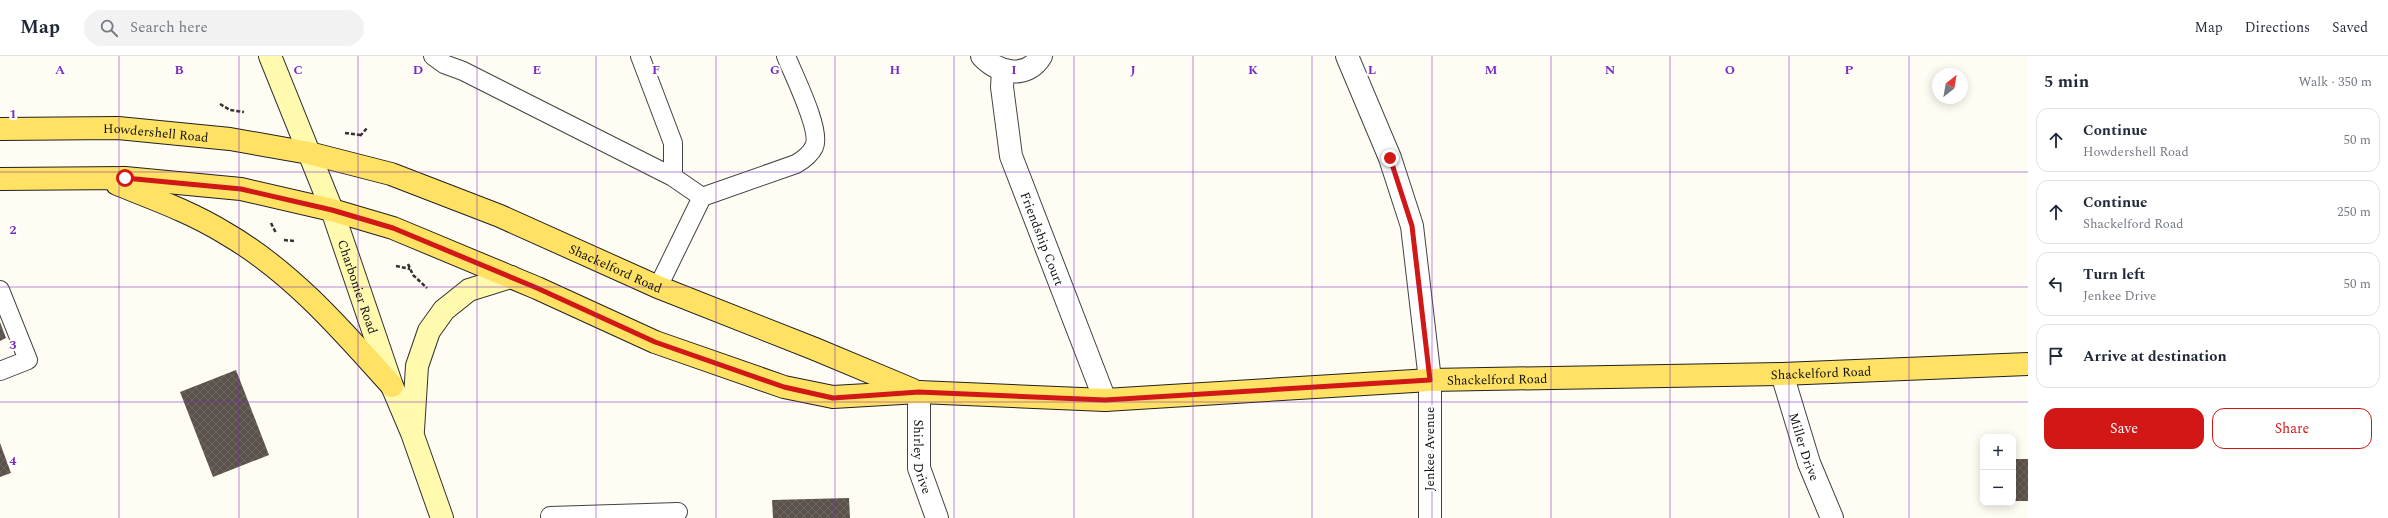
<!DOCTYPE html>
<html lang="en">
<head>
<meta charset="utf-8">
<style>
  body { margin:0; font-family:Spectral,serif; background:#f2f2f3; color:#1f2937 }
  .controls { position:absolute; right:12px; bottom:12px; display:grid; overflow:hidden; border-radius:8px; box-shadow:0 2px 10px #0003 }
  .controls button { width:36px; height:36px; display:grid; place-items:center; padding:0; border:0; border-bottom:1px solid #e0e1e3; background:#fff; color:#1f2937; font:20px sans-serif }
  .compass { position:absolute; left:1932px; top:12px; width:36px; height:36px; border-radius:50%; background:#fff; box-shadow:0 2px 10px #0003; rotate:31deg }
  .stop { position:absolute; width:12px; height:12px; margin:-9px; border:3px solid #d11817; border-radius:50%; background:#fff }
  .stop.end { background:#d11817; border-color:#fff; box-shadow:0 1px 4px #0008 }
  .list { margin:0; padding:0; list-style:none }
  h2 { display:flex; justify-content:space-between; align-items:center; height:52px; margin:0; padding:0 16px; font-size:17px }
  h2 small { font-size:13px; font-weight:400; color:#747a83 }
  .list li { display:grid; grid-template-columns:26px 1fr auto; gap:12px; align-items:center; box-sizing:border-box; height:64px; margin:0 8px 8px; padding:0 8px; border:1px solid #e0e1e3; border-radius:12px }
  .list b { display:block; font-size:15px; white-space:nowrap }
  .list p { margin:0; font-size:13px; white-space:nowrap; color:#747a83 }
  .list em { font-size:13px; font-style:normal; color:#747a83 }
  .actions { display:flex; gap:8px; padding:12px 16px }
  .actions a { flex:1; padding:9px 0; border:1px solid #d11817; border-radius:12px; text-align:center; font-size:14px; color:#d11817 }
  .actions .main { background:#d11817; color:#fff }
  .icon { flex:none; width:22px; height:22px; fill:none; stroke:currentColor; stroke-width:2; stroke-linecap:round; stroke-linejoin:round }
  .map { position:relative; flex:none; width:2028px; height:462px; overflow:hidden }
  header { display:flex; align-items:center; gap:24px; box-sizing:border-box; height:56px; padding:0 20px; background:#fff; border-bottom:1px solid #e0e1e3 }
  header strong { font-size:19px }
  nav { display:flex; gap:22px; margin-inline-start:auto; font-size:14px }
  .search { width:280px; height:36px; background:#f2f2f3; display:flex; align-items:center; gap:10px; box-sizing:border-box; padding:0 14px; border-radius:22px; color:#747a83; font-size:15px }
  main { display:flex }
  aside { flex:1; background:#fff }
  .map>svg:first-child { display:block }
  .building { fill:url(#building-cross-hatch) }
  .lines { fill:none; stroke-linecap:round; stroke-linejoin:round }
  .service-casing { stroke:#434343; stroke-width:20 }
  .minor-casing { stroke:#434343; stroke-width:24 }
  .secondary-casing { stroke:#323232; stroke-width:24 }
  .primary-casing { stroke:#212121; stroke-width:24 }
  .path { stroke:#323232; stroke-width:2.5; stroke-dasharray:4 2; stroke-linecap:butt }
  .service { stroke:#fff; stroke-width:18 }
  .minor { stroke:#fff; stroke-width:22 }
  .secondary { stroke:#fffaae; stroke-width:22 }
  .primary { stroke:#ffe163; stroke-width:22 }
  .route { stroke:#d11817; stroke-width:5 }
  .grid { fill:none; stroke:#7b2cbf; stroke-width:1; stroke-opacity:0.55 }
  .labels { text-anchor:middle; stroke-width:4; stroke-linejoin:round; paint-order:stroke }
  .street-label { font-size:13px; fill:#101010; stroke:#fff }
  .grid-label { font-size:13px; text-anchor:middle; font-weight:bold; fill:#7b2cbf; stroke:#fff; stroke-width:4; stroke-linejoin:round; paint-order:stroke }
</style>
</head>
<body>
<header>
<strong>Map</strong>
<div class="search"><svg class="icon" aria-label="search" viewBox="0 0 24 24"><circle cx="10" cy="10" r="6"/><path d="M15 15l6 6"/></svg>Search here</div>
<nav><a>Map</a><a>Directions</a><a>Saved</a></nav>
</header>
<main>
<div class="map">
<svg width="2028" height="462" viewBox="0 0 2028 462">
  <defs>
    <pattern id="building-cross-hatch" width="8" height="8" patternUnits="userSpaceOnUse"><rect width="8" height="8" fill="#5a524b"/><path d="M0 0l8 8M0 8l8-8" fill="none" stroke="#6d6661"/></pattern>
  </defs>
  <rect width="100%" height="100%" fill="#fffdf3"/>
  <path class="building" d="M0 266 6 282 0 285Z
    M236 314 269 399 213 421 180 336Z
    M0 387 11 417 0 421Z
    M2013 403H2028V445H2013Z
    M849 442 850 462H773L772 444Z"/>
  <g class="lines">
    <defs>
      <path id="service" d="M433 0 444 8 463 15 673 121 702 141
        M640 0 673 87V121
        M658 231 702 141 796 108C803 104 810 99 814 91 822 75 793 18 786 0
        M0 234 28 304 0 315
        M550 460 678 456"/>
      <g id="minor">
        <path d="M982 0C998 17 1027 24 1041 0"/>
        <path d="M1347 0 1390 102 1412 170 1430 324V462"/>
        <path id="s1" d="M1003 15 1002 31 1011 100 1105 344"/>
        <path id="s2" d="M1782 318 1809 407 1832 462"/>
        <path id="s3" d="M919 336V412L937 462"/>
      </g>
      <g id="secondary">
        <path id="s4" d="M270 0 332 154 392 330 412 377 442 462"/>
        <path d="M413 374 417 310 429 275 444 254 469 234 511 221"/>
      </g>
      <g id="primary">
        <path id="s5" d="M0 73 118 72 230 83 309 97 391 118 500 160 658 231 815 293 913 334"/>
        <path id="s6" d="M0 123 125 122 241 133 332 154 393 172 537 232 655 286 784 331 833 341 919 336 1105 344 1430 324 1782 318 2028 308"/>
        <path d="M117 128C154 143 191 156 225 177 291 215 342 274 392 330"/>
      </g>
    </defs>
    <use href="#service" class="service-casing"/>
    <use href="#minor" class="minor-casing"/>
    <use href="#secondary" class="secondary-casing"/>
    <use href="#primary" class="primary-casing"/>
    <path class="path" d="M220 48 230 54 244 56
      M345 77 360 79
      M360 80 367 72
      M271 167 276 177
      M284 184 294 185
      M408 208 413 219 427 232
      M396 210 410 213"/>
    <use href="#service" class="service"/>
    <use href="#minor" class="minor"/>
    <use href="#secondary" class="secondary"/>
    <use href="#primary" class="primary"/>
  </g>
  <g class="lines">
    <path class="route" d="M125 122 241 133 332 154 393 172 537 232 655 286 784 331 833 342 919 336 1105 344 1430 324 1412 170 1390 102"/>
  </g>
  <path class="grid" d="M119 0V462M239 0V462M358 0V462M477 0V462M596 0V462M716 0V462M835 0V462M954 0V462M1074 0V462M1193 0V462M1312 0V462M1432 0V462M1551 0V462M1670 0V462M1789 0V462M1909 0V462M0 116H2028M0 231H2028M0 346H2028"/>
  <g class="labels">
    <g class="street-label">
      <text dy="5" stroke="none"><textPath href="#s5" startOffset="156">Howdershell Road</textPath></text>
      <text dy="5" stroke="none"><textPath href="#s1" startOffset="174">Friendship Court</textPath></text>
      <text dy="5" stroke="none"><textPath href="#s5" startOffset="639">Shackelford Road</textPath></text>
      <text dy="5" stroke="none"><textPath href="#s4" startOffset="247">Charbonier Road</textPath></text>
      <text dy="5" stroke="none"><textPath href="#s6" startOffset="1860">Shackelford Road</textPath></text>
      <text dy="5" stroke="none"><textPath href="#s6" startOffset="1536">Shackelford Road</textPath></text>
      <text dy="5" stroke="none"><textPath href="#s2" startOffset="76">Miller Drive</textPath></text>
      <text transform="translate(1429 393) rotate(-90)" y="5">Jenkee Avenue</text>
      <text dy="5" stroke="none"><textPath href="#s3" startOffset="65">Shirley Drive</textPath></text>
    </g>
  </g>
  <g class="grid-label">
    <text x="60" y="18">A</text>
    <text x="179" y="18">B</text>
    <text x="298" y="18">C</text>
    <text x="418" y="18">D</text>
    <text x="537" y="18">E</text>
    <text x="656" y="18">F</text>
    <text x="775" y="18">G</text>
    <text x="895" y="18">H</text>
    <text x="1014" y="18">I</text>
    <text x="1133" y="18">J</text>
    <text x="1253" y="18">K</text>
    <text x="1372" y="18">L</text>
    <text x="1491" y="18">M</text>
    <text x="1610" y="18">N</text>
    <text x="1730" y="18">O</text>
    <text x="1849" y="18">P</text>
    <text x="13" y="62">1</text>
    <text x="13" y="178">2</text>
    <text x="13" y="293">3</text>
    <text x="13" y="409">4</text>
  </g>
</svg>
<div class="controls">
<button>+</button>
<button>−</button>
</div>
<svg class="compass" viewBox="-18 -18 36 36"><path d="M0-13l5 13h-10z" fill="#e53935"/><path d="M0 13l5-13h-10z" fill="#747a83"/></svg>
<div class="stop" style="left:125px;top:122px"></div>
<div class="stop end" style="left:1390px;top:102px"></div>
</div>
<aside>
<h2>5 min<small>Walk · 350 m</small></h2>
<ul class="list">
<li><svg class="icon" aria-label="ahead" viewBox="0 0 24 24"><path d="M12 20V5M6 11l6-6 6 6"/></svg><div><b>Continue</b><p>Howdershell Road</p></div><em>50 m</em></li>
<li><svg class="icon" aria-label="ahead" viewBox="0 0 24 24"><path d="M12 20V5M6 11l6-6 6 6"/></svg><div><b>Continue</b><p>Shackelford Road</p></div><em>250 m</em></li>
<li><svg class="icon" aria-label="left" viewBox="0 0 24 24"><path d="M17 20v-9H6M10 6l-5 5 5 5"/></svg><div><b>Turn left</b><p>Jenkee Drive</p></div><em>50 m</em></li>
<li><svg class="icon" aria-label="arrive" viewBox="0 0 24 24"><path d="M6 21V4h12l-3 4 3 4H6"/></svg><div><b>Arrive at destination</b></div></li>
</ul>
<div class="actions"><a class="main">Save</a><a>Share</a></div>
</aside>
</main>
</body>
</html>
